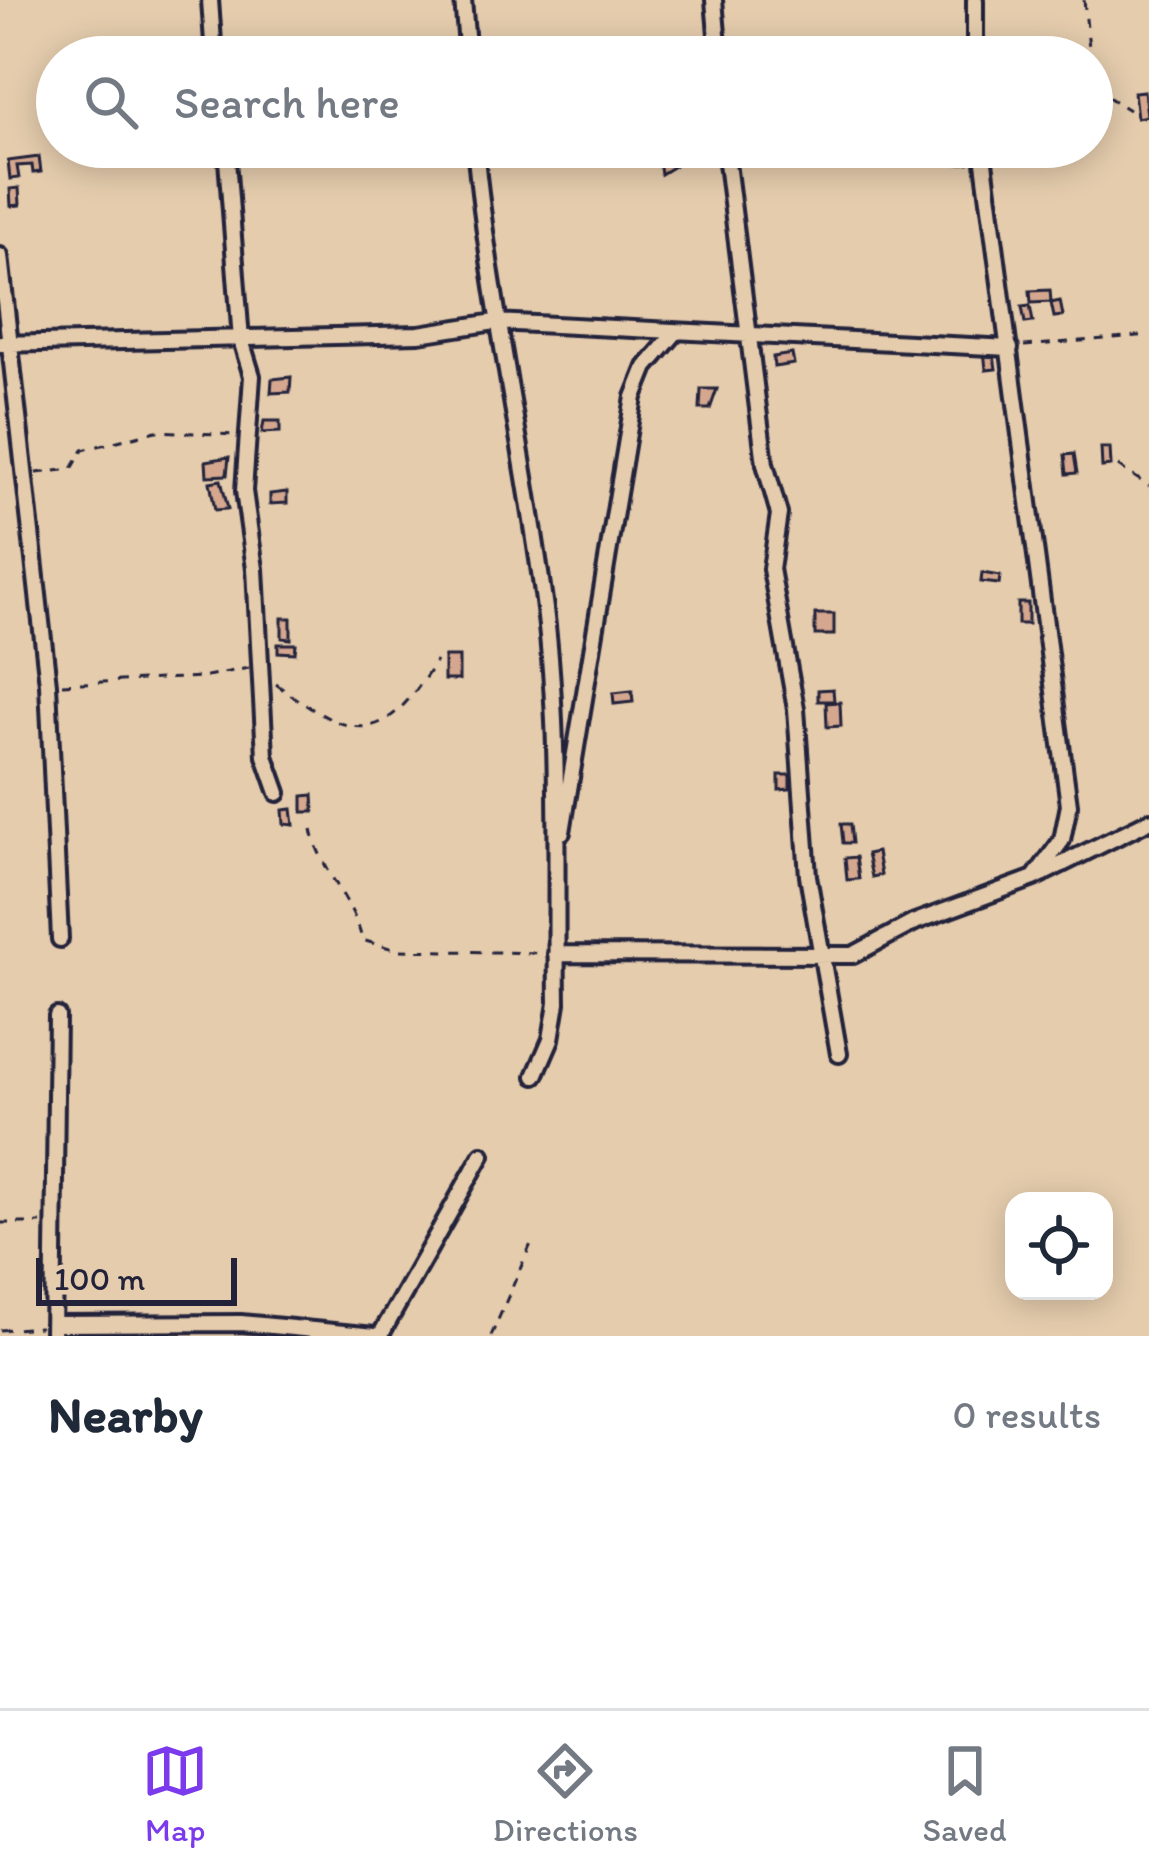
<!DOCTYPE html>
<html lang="en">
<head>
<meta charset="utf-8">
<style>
  body { margin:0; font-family:Itim,sans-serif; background:#f6f6f7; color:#1f2937 }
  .controls { position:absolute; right:36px; bottom:36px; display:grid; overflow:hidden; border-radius:24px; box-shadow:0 6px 30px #0003 }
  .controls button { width:108px; height:108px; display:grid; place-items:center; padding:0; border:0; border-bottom:3px solid #e0e1e3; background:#fff; color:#1f2937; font:60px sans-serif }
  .scale { position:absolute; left:36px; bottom:30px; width:201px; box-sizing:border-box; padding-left:12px; border:6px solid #22223b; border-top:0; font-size:33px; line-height:42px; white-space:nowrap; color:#22223b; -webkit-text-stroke:9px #e5ccad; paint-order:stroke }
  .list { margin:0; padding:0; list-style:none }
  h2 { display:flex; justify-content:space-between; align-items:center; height:156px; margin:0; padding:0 48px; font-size:51px }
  h2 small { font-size:39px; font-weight:400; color:#747a83 }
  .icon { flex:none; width:66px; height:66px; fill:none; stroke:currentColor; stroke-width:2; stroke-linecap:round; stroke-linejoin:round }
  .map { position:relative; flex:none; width:1149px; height:1336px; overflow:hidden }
  .search { position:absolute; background:#fff; box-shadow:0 6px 30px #0003; left:36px; right:36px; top:36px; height:132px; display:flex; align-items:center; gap:30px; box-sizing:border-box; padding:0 42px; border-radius:66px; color:#747a83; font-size:45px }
  .sheet { height:372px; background:#fff }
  nav { display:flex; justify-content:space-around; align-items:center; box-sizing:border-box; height:168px; border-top:3px solid #e0e1e3; background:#fff; font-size:33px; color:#747a83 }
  nav a { display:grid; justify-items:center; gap:6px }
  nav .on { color:#7c3aed }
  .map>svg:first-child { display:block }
  .building { fill:#d4a78e; stroke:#22223b; stroke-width:3 }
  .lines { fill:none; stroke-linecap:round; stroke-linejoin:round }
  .street-casing { stroke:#22223b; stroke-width:22 }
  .path { stroke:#22223b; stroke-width:3; stroke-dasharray:9 9; stroke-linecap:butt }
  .street { stroke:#e5ccad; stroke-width:14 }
</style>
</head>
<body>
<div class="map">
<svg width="1149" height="1336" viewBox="0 0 1149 1336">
  <rect width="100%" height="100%" fill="#e5ccad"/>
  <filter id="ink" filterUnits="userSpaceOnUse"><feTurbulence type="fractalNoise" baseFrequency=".00833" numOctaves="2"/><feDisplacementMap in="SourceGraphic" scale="24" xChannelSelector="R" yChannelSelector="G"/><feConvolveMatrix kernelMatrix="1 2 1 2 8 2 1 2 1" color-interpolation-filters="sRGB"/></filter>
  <g filter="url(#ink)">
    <path class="building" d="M1144 91 1147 116 1137 118 1134 92Z
      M957 147H966L968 163 959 164Z
      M675 153 676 165 661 174 658 155Z
      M39 157 41 172 33 173 32 165 17 166 19 178 10 179 8 161Z
      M19 188 20 205 11 206 10 189Z
      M1050 290 1051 302 1031 303 1030 291Z
      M1060 301 1063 316 1054 317 1051 303Z
      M1030 306 1033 322 1025 323 1022 307Z
      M993 349 996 369 986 370 984 350Z
      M792 354 794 364 774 367 773 357Z
      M291 377 290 392 271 393 272 379Z
      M701 389H717L710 409H700Z
      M264 421H280V432L262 433Z
      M1101 448H1110L1111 466 1102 467Z
      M1074 454 1077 473 1067 474 1065 455Z
      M229 457 227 475 207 476 206 461Z
      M221 480 228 509 215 510 210 482Z
      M287 492V503L270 504V494Z
      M982 573 1000 576 999 584 981 582Z
      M1018 603H1028V624H1018Z
      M815 614H834V635H815Z
      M282 618H291V639L282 638Z
      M278 644H296L295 653 278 652Z
      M444 657H459V680H444Z
      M833 689 834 701H818V690Z
      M632 691 633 702 614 704 613 693Z
      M840 702 841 726 827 727 826 703Z
      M779 775H790V789L779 790Z
      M313 795 314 812H303V796Z
      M292 809 294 825 284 824 283 810Z
      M841 824H850L852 843H843Z
      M877 852 881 875 872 877 867 854Z
      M856 857 859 879 847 880 845 858Z"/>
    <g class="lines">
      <defs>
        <path id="street" d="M210 0 214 57
          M463 0 468 57
          M714 0 719 57
          M975 0V57
          M226 147 241 340 252 376 244 491 255 569 265 756 278 793
          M475 147C490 303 525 454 545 609 561 739 555 872 557 1003L551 1039 535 1076
          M725 147 765 464 779 514 771 569 796 709 808 876 839 1054
          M982 147 1069 805 1062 840 1034 878
          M0 256 48 684 60 939
          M0 344 419 334 495 322 1010 348
          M562 832 634 397 646 367 676 332
          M556 954 853 955 915 922 1034 878 1149 821
          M53 1324 241 1323 375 1336
          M53 1336 57 1016
          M380 1336 482 1155"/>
      </defs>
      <use href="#street" class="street-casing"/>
      <path class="path" d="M1084 0 1090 57
        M1092 87 1129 110
        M1024 346 1149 335
        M1118 466 1149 486
        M37 473 72 469 83 450 156 431 235 435
        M62 684 202 677 249 668
        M276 684C355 743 383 746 436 661
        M312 829C319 870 354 900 362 940L397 950 543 953
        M0 1223H41
        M0 1330 40 1327
        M491 1336 531 1244"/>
      <use href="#street" class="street"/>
    </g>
  </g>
</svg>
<div class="controls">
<button><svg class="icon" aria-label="locate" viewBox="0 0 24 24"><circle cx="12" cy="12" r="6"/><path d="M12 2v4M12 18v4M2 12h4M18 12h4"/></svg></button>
</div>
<div class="scale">100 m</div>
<div class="search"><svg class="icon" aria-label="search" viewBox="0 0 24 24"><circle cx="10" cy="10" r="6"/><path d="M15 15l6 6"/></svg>Search here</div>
</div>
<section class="sheet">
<h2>Nearby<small>0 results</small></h2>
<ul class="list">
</ul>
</section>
<nav>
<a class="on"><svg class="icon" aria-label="map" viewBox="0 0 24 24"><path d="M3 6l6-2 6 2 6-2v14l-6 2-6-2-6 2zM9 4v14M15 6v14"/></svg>Map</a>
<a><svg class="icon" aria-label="directions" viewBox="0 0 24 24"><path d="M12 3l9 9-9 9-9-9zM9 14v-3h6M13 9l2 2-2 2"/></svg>Directions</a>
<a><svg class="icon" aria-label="saved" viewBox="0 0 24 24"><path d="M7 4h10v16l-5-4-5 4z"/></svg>Saved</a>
</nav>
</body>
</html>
